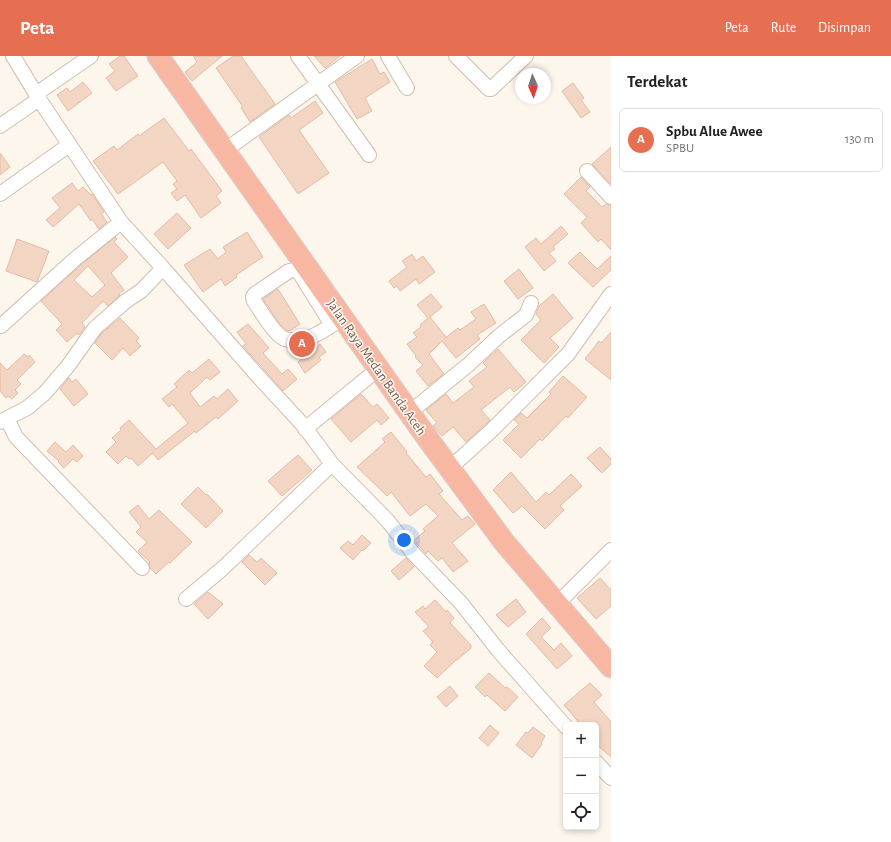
<!DOCTYPE html>
<html lang="id">
<head>
<meta charset="utf-8">
<style>
  body { margin:0; font-family:"Alegreya Sans",sans-serif; background:#f2f2f2; color:#222 }
  .controls { position:absolute; right:12px; bottom:12px; display:grid; overflow:hidden; border-radius:6px; box-shadow:0 2px 6px #0003 }
  .controls button { width:36px; height:36px; display:grid; place-items:center; padding:0; border:0; border-bottom:1px solid #e0e0e0; background:#fff; color:#222; font:20px sans-serif }
  .compass { position:absolute; left:515px; top:12px; width:36px; height:36px; border-radius:50%; background:#fff; box-shadow:0 2px 6px #0003; rotate:177deg }
  .you { position:absolute; left:404px; top:484px; width:14px; height:14px; margin:-10px; border:3px solid #fff; border-radius:50%; background:#1a73e8; box-shadow:0 0 0 6px #1a73e833 }
  .badge { display:grid; place-items:center; width:26px; height:26px; border-radius:50%; background:#e76f51; color:#fff; font-size:13px; font-weight:700 }
  .pin { position:absolute; translate:-50% -50%; border:2px solid #fff; box-shadow:0 1px 4px #0006 }
  .list { margin:0; padding:0; list-style:none }
  h2 { display:flex; justify-content:space-between; align-items:center; height:52px; margin:0; padding:0 16px; font-size:17px }
  h2 small { font-size:13px; font-weight:400; color:#767676 }
  .list li { display:grid; grid-template-columns:26px 1fr auto; gap:12px; align-items:center; box-sizing:border-box; height:64px; margin:0 8px 8px; padding:0 8px; border:1px solid #e0e0e0; border-radius:6px }
  .list b { display:block; font-size:15px; white-space:nowrap }
  .list p { margin:0; font-size:13px; white-space:nowrap; color:#767676 }
  .list em { font-size:13px; font-style:normal; color:#767676 }
  .icon { flex:none; width:22px; height:22px; fill:none; stroke:currentColor; stroke-width:2; stroke-linecap:round; stroke-linejoin:round }
  .map { position:relative; flex:none; width:611px; height:786px; overflow:hidden }
  header { display:flex; align-items:center; gap:24px; box-sizing:border-box; height:56px; padding:0 20px; background:#e76f51; color:#fff }
  header strong { font-size:19px }
  nav { display:flex; gap:22px; margin-inline-start:auto; font-size:14px }
  main { display:flex }
  aside { flex:1; background:#fff }
  .map>svg:first-child { display:block }
  .building { fill:#f3d5c3; stroke:#e6bba3; fill-rule:evenodd }
  .lines { fill:none; stroke-linecap:round; stroke-linejoin:round }
  .minor-casing { stroke:#d1beb0; stroke-width:16 }
  .highway-casing { stroke:#dad1cd; stroke-width:23 }
  .minor { stroke:#fff; stroke-width:14 }
  .highway { stroke:#f7b7a3; stroke-width:21 }
  .labels { text-anchor:middle; stroke-width:3; stroke-linejoin:round; paint-order:stroke }
  .street-label { font-size:14px; fill:#7a5c4d; stroke:#fffaf3 }
</style>
</head>
<body>
<header>
<strong>Peta</strong>
<nav><a>Peta</a><a>Rute</a><a>Disimpan</a></nav>
</header>
<main>
<div class="map">
<svg width="611" height="786" viewBox="0 0 611 786">
  <rect width="100%" height="100%" fill="#fdf6ec"/>
  <path class="building" d="M120 0H124L138 20 116 35 106 22 115 15 109 8Z
    M193 0H222L192 25 185 16 197 6Z
    M233 0H241L275 48 250 66 241 52 243 51 216 12Z
    M314 0H340L325 12Z
    M372 3 380 18 384 16 390 26 365 42 372 55 357 63 335 26Z
    M83 26 92 37 68 55 57 39 67 32 70 36Z
    M573 27 584 42 581 44 590 56 581 62 562 35Z
    M315 45 323 57 299 74 329 117 298 138 259 81 289 59 291 62Z
    M164 62 189 95 191 93 222 135 216 140 221 147 201 162 185 139 177 145 171 137 177 133 173 128 177 125 163 106 118 138 93 105 114 90 117 94 138 78 139 80Z
    M611 91V128L592 108Z
    M0 97 10 111 0 119Z
    M581 121 590 131 586 135 602 151 606 148 611 149V194L601 183 598 186 581 167 587 161 564 138Z
    M72 127 78 135 83 131 91 139 92 138 104 156 101 158 107 166 99 173 92 163 91 165 79 148 53 171 46 164 60 152 52 142Z
    M177 157 191 172 168 193 154 178Z
    M561 170 568 178 553 191 555 193 549 197 556 205 544 215 525 191 536 182 541 188Z
    M247 176 263 201 236 219 237 221 225 230 221 223 203 236 184 209 210 193 218 203 226 196 223 191Z
    M115 181 117 183 114 186 128 201 111 217 124 234 118 238 120 239 108 250 103 245 82 267 85 271 79 279 77 277 67 286 56 274 62 268 41 245 81 209ZM88 210 105 229 92 241 74 224Z
    M17 183 49 195 37 226 6 215Z
    M580 196 597 213 611 200V214L593 231 568 207Z
    M412 198 416 205 423 200 435 216 419 228 416 223 400 235 397 230 394 232 389 225 407 211 402 205Z
    M519 213 533 232 518 243 504 225Z
    M278 233 300 268 289 275 286 274 279 267 263 243Z
    M431 238 442 251 430 261 446 281 444 283 458 272 460 274 476 263 471 256 484 248 496 267 477 279 480 283 456 302 442 285 429 298 444 318 428 330 416 315 423 309 415 301 416 300 407 288 417 281 413 277 421 271 420 269 428 262 417 249Z
    M553 238 573 262 550 282 559 291 544 307 521 284 541 264 536 258 539 250Z
    M120 262 139 282 136 285 141 290 130 300 123 292 112 304 95 287 101 278Z
    M248 268 269 292 263 297 282 318 288 313 297 323 283 335 243 290 246 288 237 276Z
    M611 276V324L585 303 599 285 601 287Z
    M320 288 326 296 319 301 321 304 305 317 298 306Z
    M498 293 526 326 514 336 510 331 481 354 490 364 466 386 453 371 442 380 433 370 437 367 426 354 446 338 453 347 474 331 469 325 487 311 483 307Z
    M24 298 28 301 29 299 35 306 17 324 21 328 15 334 18 337 12 343 8 340 6 342 0 335V307L7 314Z
    M209 303 220 316 210 324 207 321 190 337 200 351 214 340 217 343 228 333 238 345 218 363 216 361 196 377 195 375 158 404 153 397 138 410 131 402 129 403 126 400 118 408 106 396 116 386 112 382 121 374 120 372 129 364 156 393 188 367 172 348 169 351 162 343 177 331 174 328 189 314 192 317Z
    M563 320 587 341 568 362 566 360 542 385 540 383 521 402 503 384 519 368 514 364 521 357 527 362 551 338 549 336Z
    M69 322 72 326 76 323 88 338 74 350 60 333Z
    M361 338 373 351 377 348 389 362 381 369 377 364 351 386 331 363Z
    M391 376 407 396 406 397 426 421 430 418 443 435 439 438 462 464 468 460 475 468 452 487 468 505 453 516 442 502 438 505 428 495 426 498 414 484 425 475 423 473 438 460 426 448 410 460 391 436 387 440 357 411 385 386 382 383Z
    M55 386 66 396 73 389 83 400 77 406 73 403 64 412 58 406 59 405 47 395Z
    M600 391 611 403V408L602 417 587 402Z
    M298 399 312 414 282 440 268 425Z
    M511 416 536 446 546 436 549 439 571 418 582 430 560 450 564 454 545 473 522 450 513 457 493 434Z
    M198 431 206 439 207 438 223 455 206 472 181 448Z
    M138 449 149 463 159 454 192 486 170 507 169 506 156 518 150 512 149 507 150 506 138 495 147 486 136 476 141 471 129 456Z
    M362 479 371 487 363 495 362 494 353 504 340 492 348 485 353 489Z
    M249 499 257 506 261 502 277 517 265 529 242 506Z
    M406 502 414 511 399 524 391 515Z
    M600 522 611 534V550L596 563 577 542Z
    M208 536 223 548 208 563 194 548Z
    M516 543 526 556 508 571 496 559Z
    M435 544 446 556 447 554 454 562 450 567 471 589V592L457 604H456L437 622 424 610 437 596 430 589 433 586 423 575 429 571 415 556 423 550 425 553Z
    M542 562 551 572 541 581 554 594 561 587 572 600 557 613 526 578Z
    M489 617 505 632 507 631 518 641 505 655 487 639 485 641 475 631Z
    M590 627 602 639 594 646 611 666V701L596 688V669H581L564 649Z
    M450 630 458 640 446 651 437 641Z
    M490 669 499 677 488 690 479 682Z
    M533 671 545 680 541 687 542 688 532 702 516 689 526 676 528 677Z"/>
  <g class="lines">
    <defs>
      <path id="minor" d="M298 0 369 99
        M388 0 407 32
        M456 0 489 33H491L526 0
        M36 38 91 0
        M0 70 39 43
        M224 95 357 0
        M587 115 611 141
        M0 138 69 89
        M163 212 256 318 303 369 332 408 387 464 413 497 461 547 498 594 566 671
        M332 269 299 216 294 214 289 215 255 238 253 241 254 245C261 255 275 280 285 283 305 289 327 273 342 262
        M1 270 75 203 121 166
        M409 357 468 309 499 280 526 259 531 247
        M7 363 16 381 142 512
        M0 366 27 352 45 337 68 310 95 272 126 245 141 235 163 212 121 166 39 43 13 0
        M305 373 378 313
        M450 412 492 374 568 298 611 238
        M186 543 222 513 332 408
        M557 548 611 494
        M596 706 611 722"/>
      <path id="highway" d="M158 0 428 383 504 486 611 611"/>
    </defs>
    <use href="#minor" class="minor-casing"/>
    <use href="#highway" class="highway-casing"/>
    <use href="#minor" class="minor"/>
    <use href="#highway" class="highway"/>
  </g>
  <g class="labels">
    <g class="street-label">
      <text transform="translate(377 311) rotate(55)" y="5">Jalan Raya Medan Banda Aceh</text>
    </g>
  </g>
</svg>
<div class="controls">
<button>+</button>
<button>−</button>
<button><svg class="icon" aria-label="locate" viewBox="0 0 24 24"><circle cx="12" cy="12" r="6"/><path d="M12 2v4M12 18v4M2 12h4M18 12h4"/></svg></button>
</div>
<svg class="compass" viewBox="-18 -18 36 36"><path d="M0-13l5 13h-10z" fill="#e53935"/><path d="M0 13l5-13h-10z" fill="#767676"/></svg>
<div class="you"></div>
<div class="pin badge" style="left:302px;top:288px">A</div>
</div>
<aside>
<h2>Terdekat<small></small></h2>
<ul class="list">
<li><span class="badge">A</span><div><b>Spbu Alue Awee</b><p>SPBU</p></div><em>130 m</em></li>
</ul>
</aside>
</main>
</body>
</html>
